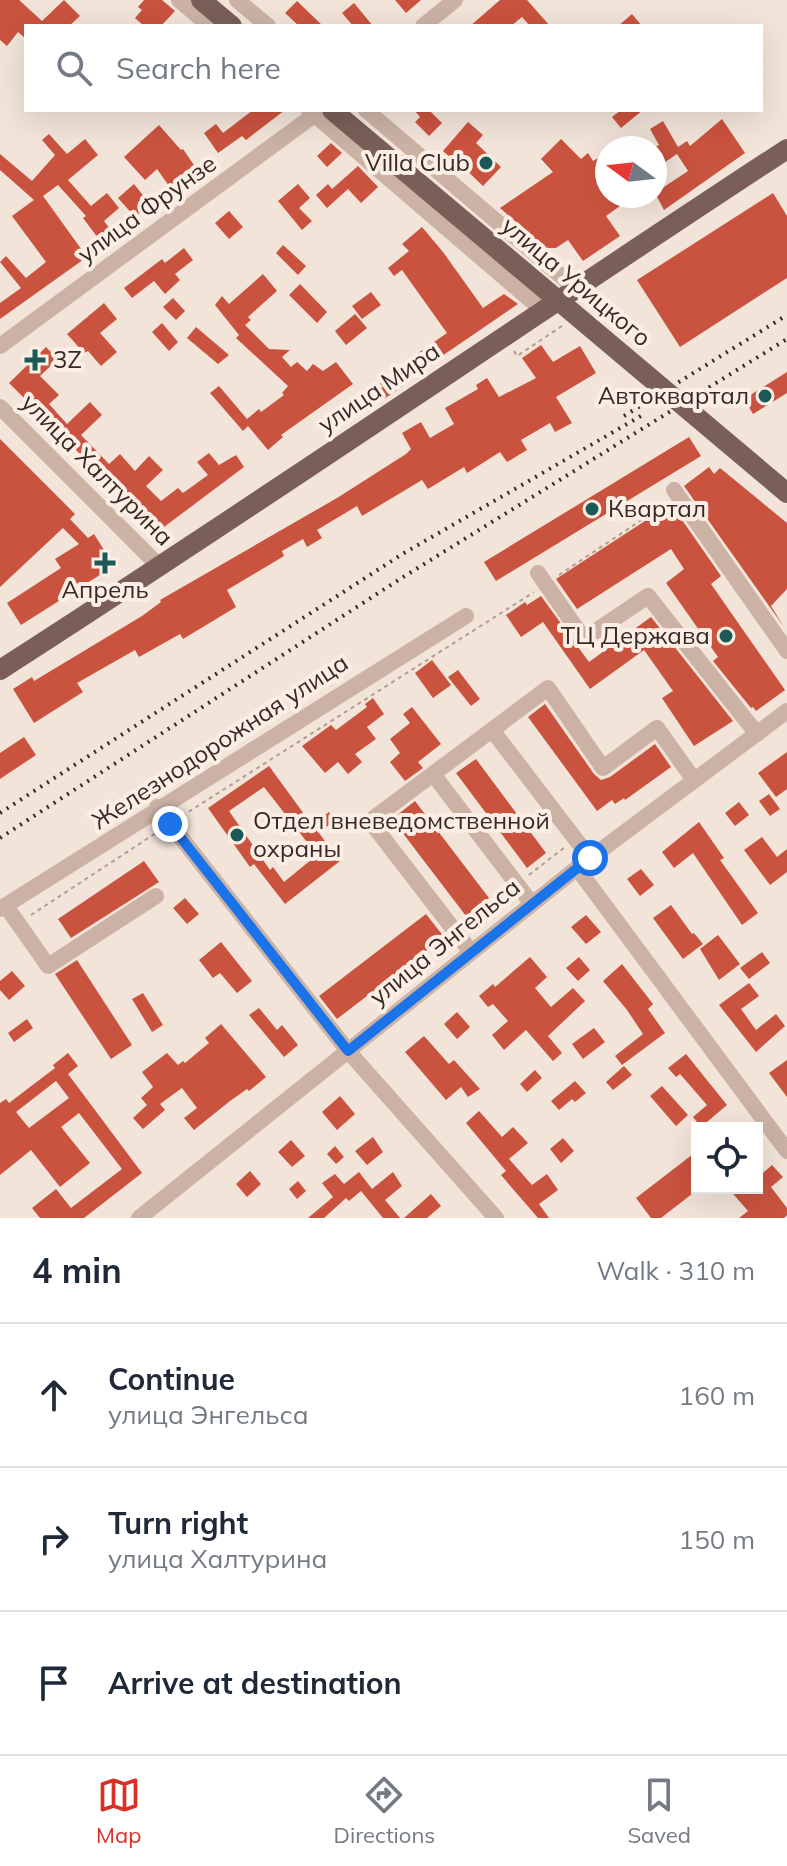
<!DOCTYPE html>
<html lang="en">
<head>
<meta charset="utf-8">
<style>
  body { margin:0; font-family:Mulish,sans-serif; background:#f2f2f3; color:#1f2937 }
  .controls { position:absolute; right:24px; bottom:24px; display:grid; overflow:hidden; border-radius:0px; box-shadow:0 8px 32px #0002 }
  .controls button { width:72px; height:72px; display:grid; place-items:center; padding:0; border:0; border-bottom:2px solid #e0e1e3; background:#fff; color:#1f2937; font:40px sans-serif }
  .compass { position:absolute; left:595px; top:136px; width:72px; height:72px; border-radius:50%; background:#fff; box-shadow:0 8px 32px #0002; rotate:285deg }
  .stop { position:absolute; width:24px; height:24px; margin:-18px; border:6px solid #1a73e8; border-radius:50%; background:#fff }
  .stop.end { background:#1a73e8; border-color:#fff; box-shadow:0 2px 8px #0008 }
  .list { margin:0; padding:0; list-style:none }
  h2 { display:flex; justify-content:space-between; align-items:center; height:104px; margin:0; padding:0 32px; font-size:34px }
  h2 small { font-size:26px; font-weight:400; color:#747a83 }
  .list li { display:grid; grid-template-columns:52px 1fr auto; gap:24px; align-items:center; box-sizing:border-box; height:144px; padding:0 32px; border-top:2px solid #e0e1e3 }
  .list b { display:block; font-size:30px; white-space:nowrap }
  .list p { margin:0; font-size:26px; white-space:nowrap; color:#747a83 }
  .list em { font-size:26px; font-style:normal; color:#747a83 }
  .icon { flex:none; width:44px; height:44px; fill:none; stroke:currentColor; stroke-width:2; stroke-linecap:round; stroke-linejoin:round }
  .map { position:relative; flex:none; width:787px; height:1218px; overflow:hidden }
  .search { position:absolute; background:#fff; box-shadow:0 8px 32px #0002; left:24px; right:24px; top:24px; height:88px; display:flex; align-items:center; gap:20px; box-sizing:border-box; padding:0 28px; border-radius:0px; color:#747a83; font-size:30px }
  .sheet { height:536px; background:#fff }
  nav { display:flex; justify-content:space-around; align-items:center; box-sizing:border-box; height:112px; border-top:2px solid #e0e1e3; background:#fff; font-size:22px; color:#747a83 }
  nav a { display:grid; justify-items:center; gap:4px }
  nav .on { color:#d93025 }
  .map>svg:first-child { display:block }
  .building { fill:#ca533f; fill-rule:evenodd }
  .lines { fill:none; stroke-linecap:round; stroke-linejoin:round }
  .path { stroke:#b69c8f; stroke-width:2; stroke-dasharray:4 4; stroke-linecap:butt }
  .minor { stroke:#cbb2a5; stroke-width:16 }
  .major { stroke:#795f57; stroke-width:20 }
  .rail { stroke:#362a26; stroke-width:4; stroke-dasharray:2 6; stroke-linecap:butt }
  .major-bridge { stroke:#795f57; stroke-width:20 }
  .route { stroke:#1a73e8; stroke-width:10 }
  .poi-dot { fill:#1a5957; stroke:#faeee5; stroke-width:3 }
  .labels { text-anchor:middle; stroke-width:8; stroke-linejoin:round; paint-order:stroke }
  .poi-label { font-size:24px; fill:#362a26; stroke:#faeee5; text-anchor:end }
  .street-label { font-size:24px; fill:#362a26; stroke:#faeee5 }
</style>
</head>
<body>
<div class="map">
<svg width="787" height="1218" viewBox="0 0 787 1218">
  <rect width="100%" height="100%" fill="#f2e4d9"/>
  <path class="building" d="M0 0H19L42 21 64 0 80 16 69 26H26V39L18 32 7 46 0 40Z
    M144 0H162L175 11 161 26H144L135 18 142 10 138 7Z
    M395 0H421L406 13Z
    M500 0H527L550 26H530L522 17 511 26H470Z
    M297 1 323 26H299L285 13Z
    M354 3 373 26H353L342 13Z
    M632 14 642 26H618Z
    M253 110H285L246 140 242 136 218 153 204 133 216 124 223 133Z
    M414 110H429L442 123 429 136 415 122 420 117Z
    M621 110H643L621 128 612 117Z
    M722 119 745 153 664 210 655 193 688 171 677 154 655 169V147L659 145 650 129 663 121 678 147 687 141 690 146Z
    M468 122 483 135 476 143 501 167 483 186 459 163 457 164 443 151Z
    M159 125 181 150 183 149 200 174 174 193 157 169 145 180 124 157Z
    M49 134 67 154 85 139 98 155 68 180 91 206 107 193 119 208 104 221 110 229 98 238 83 218 86 216 58 185 43 196 87 257 0 319V303L21 288 0 262 6 256 26 278 46 262 12 216 34 200 0 170V154L32 181 55 155 42 140Z
    M561 139 581 159 588 153 593 161 600 157 607 168V196H634L606 216 620 236 583 261 568 240 556 248H546L500 208 553 172 541 159Z
    M331 143 342 153 327 167 317 156Z
    M358 166 378 187 361 203 348 189 327 208 316 195 328 184 332 189Z
    M134 184 150 204 135 217 118 198Z
    M298 184 310 198 299 208 312 221 302 230 278 201Z
    M773 193 787 216V278L680 347 637 280Z
    M229 211 243 227 229 239 215 223Z
    M422 227 443 252 483 308 504 294 518 304 401 384 403 386 384 399 378 390 383 387 380 383 408 366 405 362 447 333 402 270 394 276 388 268 409 251 402 244Z
    M283 245 306 266 298 275 276 253Z
    M184 248 193 260 175 274 180 280 165 294 154 281 132 298 124 288 162 259 165 263Z
    M263 274 277 291 248 317 251 320 245 325 269 349 290 350 282 357 291 367 297 362 307 371 313 364 323 371 336 362 353 384 281 435 283 437 268 450 248 426 243 431 210 393 219 386 247 419 259 409 261 412 284 395 282 393 288 386 236 338 239 335 215 305 222 296 229 304Z
    M300 284 327 312 317 323 289 295Z
    M371 292 381 305 362 319 352 306Z
    M173 298 185 311 176 320 163 307Z
    M104 303 117 319 100 333 117 352 101 366 88 351 84 353 67 334Z
    M355 314 367 328 346 345 335 331Z
    M162 323 178 342 169 351 152 332Z
    M196 327 229 355 218 364 187 338Z
    M541 345 553 362 580 346 596 373 556 397 572 423 555 432 550 423 521 440 527 450 507 462 500 452 467 473 464 467 428 489 422 480 362 516 357 506 317 530 322 538 307 547 303 539 282 551 284 556 227 590 236 607 183 639 180 634 139 657 135 650 77 683 83 692 34 723 13 689 32 677 34 681 142 616 161 602 160 600 337 498 406 454 411 449 402 433 421 422 430 438 454 424 445 408 478 389 476 385 487 378 499 397 536 378 522 358Z
    M46 347 58 359 40 376 59 395 49 404 67 424 90 402 102 415 81 435 109 464 120 454 135 471 149 456 163 470 146 486 161 501 178 488 183 493 208 475 197 462 209 453 219 465 236 455 244 467 156 533 139 511 126 501 131 496 117 482 112 486 9 383Z
    M787 372V393L753 414 744 399Z
    M689 437 701 456 496 581 484 562Z
    M0 439 75 514 70 519 88 538 94 534 114 566 21 625 7 603 61 568 55 559 79 544 63 528 0 587Z
    M709 467 714 474 720 468 787 523V589L771 606 784 627 684 486Z
    M671 504 721 576 711 584 785 690 756 711 753 707 751 708 713 661 718 657 666 583 684 569 671 549 577 609 556 579Z
    M541 596 589 662 651 617 733 721 694 746 662 698 673 691 644 650 590 689 543 622 521 637 506 615 525 602 527 605Z
    M432 660 451 685 433 698 415 673Z
    M458 670 480 699 471 706 448 677Z
    M373 698 384 714 367 727 376 739 355 754 362 762 348 774 338 762 325 773 302 746 331 725 336 730 367 707 365 704Z
    M545 704 594 774 601 780 610 777 655 744 671 767 625 800 624 798 615 804 612 800 597 811 528 717Z
    M412 707 441 744 418 762 423 768 405 781 390 762 400 753 390 739 410 723 403 714Z
    M24 737 36 755 0 779V753Z
    M787 752V789L776 797 758 773Z
    M476 759 546 853 527 868 456 773Z
    M269 766 312 825 329 812 335 820 319 833 340 861 285 904 254 864 250 867 208 808ZM264 787 317 855 284 882 273 867 270 870 229 811Z
    M769 794 780 809 770 816 759 801Z
    M415 801 489 898 466 916 392 819Z
    M739 802 749 815 735 826 725 813Z
    M699 822 724 858 720 860 758 913 742 925 693 853 674 868 662 852Z
    M762 837 777 857 787 849V872L770 885 744 850Z
    M144 861 159 882 71 938 58 919Z
    M641 869 654 885 640 896 627 879Z
    M185 898 199 914 187 924 173 908Z
    M671 905 692 934 694 933 703 944 683 959 653 918Z
    M426 914 444 937 337 1019 319 996Z
    M586 915 601 932 586 944 571 927Z
    M718 935 740 964 719 980 700 949Z
    M221 942 252 981 237 993 220 973 213 978 199 960Z
    M762 952 770 963 749 979 740 968Z
    M530 957 547 977 535 988 551 1007 573 988 585 1001 548 1036 562 1053 553 1061 526 1030 504 1050 492 1035 508 1021 493 1004 488 1007 479 996 493 984 495 987Z
    M579 957 590 970 578 981 566 968Z
    M77 960 132 1045 111 1059 55 974Z
    M622 964 653 1004 648 1009 665 1033 622 1065 615 1056 643 1034 627 1010 603 981Z
    M12 971 25 986 9 1000 0 990V981Z
    M749 983 759 996 741 1009 756 1030 776 1014 785 1026 756 1052 719 1005Z
    M143 993 163 1025 152 1032 132 999Z
    M259 1008 277 1030 282 1025 298 1045 284 1057 249 1015Z
    M457 1012 470 1027 457 1039 444 1024Z
    M27 1019 33 1028 14 1042 8 1033Z
    M221 1024 266 1077 249 1091 247 1089 230 1101 194 1130 184 1118 197 1108 182 1088 160 1104 165 1110 143 1129 133 1118 147 1105 141 1098 153 1087 142 1072 167 1053 178 1065 183 1061 185 1063 209 1043 205 1038Z
    M594 1028 605 1042 583 1059 572 1044Z
    M424 1036 449 1064 454 1060 480 1089 468 1097 461 1087 446 1100 405 1052Z
    M68 1053 78 1066 68 1074 142 1173 84 1218H40L32 1208 56 1189 71 1208 122 1169 79 1113 61 1127 90 1163 60 1187 31 1150 0 1175V1103L6 1099 9 1103 55 1068 53 1065ZM56 1081 69 1098 29 1128 16 1112Z
    M686 1054 727 1105 701 1127 693 1117 707 1105 680 1074 676 1077 668 1068Z
    M787 1060V1097L769 1073Z
    M624 1066 632 1075 613 1090 606 1082Z
    M535 1070 542 1078 527 1092 520 1084Z
    M575 1081 586 1093 575 1102 572 1099 559 1110 551 1101Z
    M662 1086 688 1115 676 1126 650 1096Z
    M340 1096 355 1114 337 1130 322 1112Z
    M479 1111 502 1137 513 1127 528 1143 509 1159 532 1185 547 1174 558 1190 539 1204 549 1218H538L501 1175 506 1171 466 1123Z
    M373 1137 383 1152 367 1165 355 1151Z
    M563 1138 574 1151 561 1163 550 1149Z
    M291 1140 305 1156 292 1167 278 1152Z
    M335 1146 344 1157 336 1164 327 1154Z
    M697 1151V1190L661 1218H651L636 1198Z
    M772 1165 783 1177 771 1187 787 1208V1215L784 1218H739L748 1211 728 1188H757V1178Z
    M250 1171 261 1184 247 1197 236 1184Z
    M359 1172 372 1189 393 1172 402 1186 385 1200 400 1218H383L361 1191 349 1201 346 1198 324 1218H308L333 1197 322 1183 335 1174 344 1184Z
    M298 1181 306 1191 297 1199 289 1189Z
    M431 1194 441 1206 427 1218H404Z"/>
  <g class="lines">
    <path class="path" d="M514 351 517 356 562 326
      M559 575 667 503
      M182 816 534 592
      M529 875 565 847
      M31 915 156 833
      M469 922 505 894"/>
    <path class="minor" d="M179 0 210 26
      M237 0 268 26
      M423 26 455 0
      M309 110 542 310
      M366 110 575 288
      M0 346 321 110
      M0 407 160 567
      M674 490 787 651
      M538 573 584 639 648 596 757 734
      M492 730 590 858
      M433 774 532 904
      M157 807 348 1051 496 1218
      M577 868 787 1151
      M6 906 48 966 156 896
      M0 909C155 811 310 713 466 616
      M471 952 370 821 548 688 603 768 657 728 694 780
      M139 1218 577 868 787 711"/>
    <path class="major" d="M201 0 232 26
      M0 670C265 500 524 321 787 149"/>
    <path class="rail" d="M624 416 787 315
      M0 813 404 553 641 416
      M0 838 400 579 787 339"/>
    <path class="major-bridge" d="M332 110 787 493"/>
  </g>
  <g class="lines">
    <path class="route" d="M170 824 348 1051 590 858"/>
  </g>
  <g class="poi-dot">
    <circle cx="486" cy="163" r="8"/>
    <path d="M31 348h8v8h8v8h-8v8h-8v-8h-8v-8h8z"/>
    <circle cx="765" cy="396" r="8"/>
    <circle cx="592" cy="509" r="8"/>
    <path d="M101 551h8v8h8v8h-8v8h-8v-8h-8v-8h8z"/>
    <circle cx="726" cy="636" r="8"/>
    <circle cx="237" cy="835" r="8"/>
  </g>
  <g class="labels">
    <g class="poi-label">
      <text x="470" y="171">Villa Club</text>
      <text x="53" y="368" text-anchor="start">3Z</text>
      <text x="749" y="404">Автоквартал</text>
      <text x="608" y="517" text-anchor="start">Квартал</text>
      <text x="105" y="598" text-anchor="middle">Апрель</text>
      <text x="710" y="644">ТЦ Держава</text>
      <text x="253" y="829" text-anchor="start">Отдел вневедомственной<tspan x="253" dy="28">охраны</tspan></text>
    </g>
    <g class="street-label">
      <text transform="translate(147 209) rotate(-36)" y="8">улица Фрунзе</text>
      <text transform="translate(576 282) rotate(40)" y="8">улица Урицкого</text>
      <text transform="translate(379 388) rotate(-34)" y="8">улица Мира</text>
      <text transform="translate(97 470) rotate(45)" y="8">улица Халтурина</text>
      <text transform="translate(220 742) rotate(-33)" y="8">Железнодорожная улица</text>
      <text transform="translate(445 942) rotate(-39)" y="8">улица Энгельса</text>
    </g>
  </g>
</svg>
<div class="controls">
<button><svg class="icon" aria-label="locate" viewBox="0 0 24 24"><circle cx="12" cy="12" r="6"/><path d="M12 2v4M12 18v4M2 12h4M18 12h4"/></svg></button>
</div>
<svg class="compass" viewBox="-18 -18 36 36"><path d="M0-13l5 13h-10z" fill="#e53935"/><path d="M0 13l5-13h-10z" fill="#747a83"/></svg>
<div class="stop" style="left:590px;top:858px"></div>
<div class="stop end" style="left:170px;top:824px"></div>
<div class="search"><svg class="icon" aria-label="search" viewBox="0 0 24 24"><circle cx="10" cy="10" r="6"/><path d="M15 15l6 6"/></svg>Search here</div>
</div>
<section class="sheet">
<h2>4 min<small>Walk · 310 m</small></h2>
<ul class="list">
<li><svg class="icon" aria-label="ahead" viewBox="0 0 24 24"><path d="M12 20V5M6 11l6-6 6 6"/></svg><div><b>Continue</b><p>улица Энгельса</p></div><em>160 m</em></li>
<li><svg class="icon" aria-label="right" viewBox="0 0 24 24"><path d="M7 20v-9h11M14 6l5 5-5 5"/></svg><div><b>Turn right</b><p>улица Халтурина</p></div><em>150 m</em></li>
<li><svg class="icon" aria-label="arrive" viewBox="0 0 24 24"><path d="M6 21V4h12l-3 4 3 4H6"/></svg><div><b>Arrive at destination</b></div></li>
</ul>
</section>
<nav>
<a class="on"><svg class="icon" aria-label="map" viewBox="0 0 24 24"><path d="M3 6l6-2 6 2 6-2v14l-6 2-6-2-6 2zM9 4v14M15 6v14"/></svg>Map</a>
<a><svg class="icon" aria-label="directions" viewBox="0 0 24 24"><path d="M12 3l9 9-9 9-9-9zM9 14v-3h6M13 9l2 2-2 2"/></svg>Directions</a>
<a><svg class="icon" aria-label="saved" viewBox="0 0 24 24"><path d="M7 4h10v16l-5-4-5 4z"/></svg>Saved</a>
</nav>
</body>
</html>
